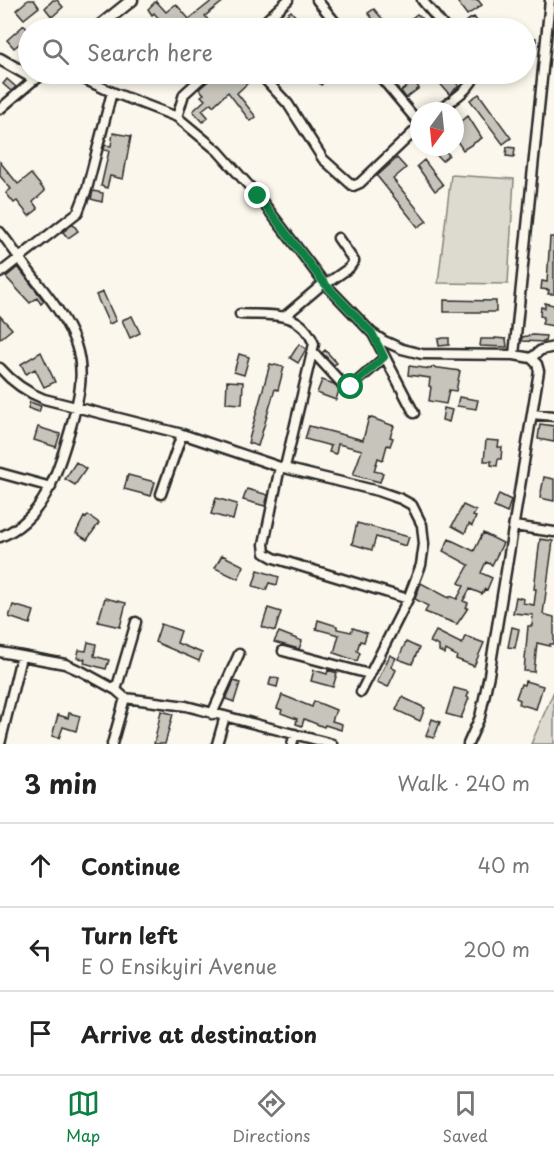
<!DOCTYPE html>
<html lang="en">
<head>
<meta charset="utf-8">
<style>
  body { margin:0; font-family:"Playpen Sans",sans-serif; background:#f6f6f6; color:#222 }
  .compass { position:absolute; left:410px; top:102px; width:54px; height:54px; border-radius:50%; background:#fff; box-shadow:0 3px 9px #0003; rotate:195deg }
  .stop { position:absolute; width:18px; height:18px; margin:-14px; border:4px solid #0b8043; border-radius:50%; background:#fff }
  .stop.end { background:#0b8043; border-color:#fff; box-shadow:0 2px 6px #0008 }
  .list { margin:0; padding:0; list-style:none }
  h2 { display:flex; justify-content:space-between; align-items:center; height:78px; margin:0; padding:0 24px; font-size:26px }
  h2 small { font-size:20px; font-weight:400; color:#767676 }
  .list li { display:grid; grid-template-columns:39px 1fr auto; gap:18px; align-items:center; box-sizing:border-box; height:84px; padding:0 24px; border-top:2px solid #e0e0e0 }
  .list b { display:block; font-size:22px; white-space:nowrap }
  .list p { margin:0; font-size:20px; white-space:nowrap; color:#767676 }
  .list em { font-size:20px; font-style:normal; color:#767676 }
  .icon { flex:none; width:33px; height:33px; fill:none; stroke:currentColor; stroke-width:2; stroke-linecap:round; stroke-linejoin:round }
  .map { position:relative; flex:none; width:554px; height:744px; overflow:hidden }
  .search { position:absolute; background:#fff; box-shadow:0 3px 9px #0003; left:18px; right:18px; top:18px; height:66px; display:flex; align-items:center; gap:15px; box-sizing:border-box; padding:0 21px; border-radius:33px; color:#767676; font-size:22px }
  .sheet { height:330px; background:#fff }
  nav { display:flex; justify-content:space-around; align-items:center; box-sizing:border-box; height:84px; border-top:2px solid #e0e0e0; background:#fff; font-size:16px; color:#767676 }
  nav a { display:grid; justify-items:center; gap:3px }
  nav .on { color:#0b8043 }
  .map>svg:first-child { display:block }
  .green { fill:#dddad0; stroke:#84827e; stroke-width:1.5 }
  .building { fill:#c7c4bc; stroke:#2b2b2b; stroke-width:1.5 }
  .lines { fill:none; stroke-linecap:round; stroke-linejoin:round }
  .minor-casing { stroke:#2b2b2b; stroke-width:13 }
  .tertiary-casing { stroke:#2b2b2b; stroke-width:15 }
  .minor { stroke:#fbf7ec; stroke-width:8 }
  .tertiary { stroke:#fbf7ec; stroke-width:10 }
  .route { stroke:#0b8043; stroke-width:8 }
</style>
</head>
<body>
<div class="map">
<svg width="554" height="744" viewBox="0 0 554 744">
  <rect width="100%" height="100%" fill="#fbf7ec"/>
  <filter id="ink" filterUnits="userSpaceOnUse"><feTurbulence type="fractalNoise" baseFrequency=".0167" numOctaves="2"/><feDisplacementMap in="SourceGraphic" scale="12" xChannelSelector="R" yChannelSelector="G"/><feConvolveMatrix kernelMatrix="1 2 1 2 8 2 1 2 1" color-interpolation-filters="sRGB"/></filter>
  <g filter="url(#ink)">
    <path class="green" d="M451 175 514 179 508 284 438 283Z
      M554 691V744H531Z"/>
    <path class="building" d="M28 0H34L39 7 24 19 16 10Z
      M53 0H57L63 7 52 17 45 8Z
      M213 0H225L205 16 214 28H179L176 25 172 28H167L154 13 152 15 148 9 156 1 166 12 176 4 189 19Z
      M456 0H478L482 5 467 15Z
      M374 9 390 28H380L368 13Z
      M291 11 305 28H286L279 20Z
      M417 14 432 28H399Z
      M474 17 482 28H471L466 21Z
      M24 25 28 30V37L14 48 7 40Z
      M525 37 536 38V45H525Z
      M220 74H244L250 81 237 93 256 117 250 121 228 92 213 106 211 103 202 110 208 117 203 122 193 111 205 100 201 96 204 94 199 89 212 78 213 80Z
      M311 74H322L327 80 321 85Z
      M432 74H448L459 86 449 94Z
      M7 79 16 87 11 91 3 84Z
      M414 81 419 88 406 98 401 91Z
      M479 94 511 138 503 144 470 100Z
      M468 116 482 138 463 150 455 138V125Z
      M113 133 131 136 123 179 110 176 107 188 101 186 109 151 104 150 105 145 111 146Z
      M429 147H442L449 155 442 161Z
      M507 147 515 148 514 157 506 156Z
      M397 158 406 168 393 179 427 221 418 227 377 176Z
      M424 160 443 185 435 191 417 166Z
      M0 162 18 184 31 174 45 191 33 202 38 209 29 216 17 201 14 203 6 193 11 189 0 176Z
      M93 191 103 193 102 202 91 199Z
      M73 224 78 231 68 238 63 232Z
      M550 237H554V294H548L549 290 541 289 542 281 547 282Z
      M18 267 44 301 41 304 37 298 30 303 6 277Z
      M103 292 116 321 109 324 96 295Z
      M444 300 496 301V312H444Z
      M545 303 554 305V326L542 324 544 317 540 316 541 307 545 308Z
      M0 316 12 329 0 339Z
      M132 316 140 333 130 338 122 320Z
      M533 335 546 336 545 342 522 341V337Z
      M443 338H449V345L439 346 438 339Z
      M495 338 506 339 507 347 480 346 481 339H495Z
      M299 344 306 349 298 363 290 358Z
      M325 350 337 363 334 365 322 353Z
      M41 352 55 382 44 387 35 369 26 374 21 364Z
      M239 354 249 357 244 375 234 372Z
      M270 364 284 367 278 390 275 389 258 446 248 443Z
      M409 366 431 369 432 367 460 371 456 391 449 390 446 404 429 401 431 387 429 386 430 378 408 375Z
      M322 380 334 384 339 390 336 400 317 393Z
      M227 381 243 382 242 404 226 403Z
      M459 397 478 400 476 409 457 406Z
      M30 402 41 406 39 412 28 408Z
      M444 408 452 410 449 422 442 420Z
      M369 417 394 426 390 437 393 438 390 446 387 445 383 460 378 458 374 471 383 473 380 482 353 475 362 450 338 444 336 454 329 452 331 446 305 439 309 426 363 440Z
      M540 424 554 426V442L538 439Z
      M38 427 60 434 56 447 34 440Z
      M486 440 499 441 498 447H502L501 459H498L497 466 491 465V461H484Z
      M76 462 86 469 75 485 65 479Z
      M128 475 155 482 151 496 124 489Z
      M544 477 554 479V501L540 498Z
      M247 489 268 495 265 506 243 500Z
      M499 494 511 500 507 513 494 507Z
      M216 498 237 504 233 520 211 514Z
      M463 505 476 511 473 516 476 517 472 526 469 524 465 533 452 526Z
      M88 515 99 523 87 540 76 533 84 517 86 518Z
      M357 523 409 537 406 546 376 537 372 550 352 544Z
      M483 533 503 543 492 565 486 562 481 573 492 578 487 590 485 589 482 594 470 589 463 601 468 603 466 608H468L457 624 425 612 428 606 415 599 421 583 449 598 450 596 457 599 464 586 459 583 469 565 443 551 449 539 474 551Z
      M540 539 553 541 543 614 554 617V644H550V646L537 643 534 672 524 671 528 626H532L533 615 513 613 516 597 524 599 523 603 534 605 536 589H534Z
      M222 555 244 566 238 579 215 568Z
      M258 570 279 577 277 585 269 583 266 590 253 586Z
      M105 598 126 603 120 627 98 622Z
      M13 605 34 611 30 624 9 617Z
      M268 608 281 612 275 631 262 627Z
      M318 620 337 626V629L351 632 353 628 367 633 364 642 360 641 357 651 360 653 357 661 334 653 339 635 316 629Z
      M161 624 181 631 177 643 202 653 199 661 155 642Z
      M512 627 519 629 515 648 508 647Z
      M436 631 462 644 465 636 484 643 474 666 456 659 457 656 446 650 445 654 439 651V646L430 642Z
      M279 632 302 641 299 649 274 642Z
      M88 642 96 644 94 656 109 660 106 669 84 663 85 659 77 658 79 650 86 651Z
      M406 642 419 648 412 664 398 659Z
      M390 655 396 658 391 667 396 670 388 687 377 682Z
      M314 670 327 674 328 670 337 673 333 687 311 681Z
      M271 677 279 679 277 687 269 685Z
      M234 681 240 683 234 702 226 699Z
      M525 681 543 686 536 709 519 704 520 700 516 698 521 684 524 685Z
      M454 688 469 692 467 697 469 698 461 718 446 714Z
      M282 695 312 707 314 701 336 710 332 721 342 724 341 730 325 725 324 727 304 719 302 726 296 724 297 719 281 713 282 710 277 708Z
      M402 697 425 708 420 721 396 710Z
      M161 711 173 714 165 744H154Z
      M69 713 80 716 76 731 63 727 59 738 52 736 58 715 68 718Z
      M432 719 440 722 434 738 426 736Z"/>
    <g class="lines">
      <defs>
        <path id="minor" d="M317 0 340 28
          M422 0 445 28
          M258 28 288 0
          M73 74 112 92 177 117 218 151 258 196 324 283 372 333 384 341 402 349 422 354 514 355 531 358 537 364 539 371 489 675 480 717 468 744
          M260 74 288 104 323 159 353 186 360 183 419 127
          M378 74 419 123
          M0 109 35 79
          M438 111C450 101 472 89 475 74
          M177 117 184 94 206 74
          M0 232C13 248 25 267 38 283 53 302 68 322 76 345 86 375 78 401 70 430 58 472 44 519 0 537
          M0 273 78 212 87 189 112 92
          M326 284 349 268 354 261 338 238
          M240 314C271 316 300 309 314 344L285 467
          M284 317 324 283
          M373 334 414 413
          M313 352 346 388 351 387 385 357
          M514 355 550 0
          M531 358 541 350 554 347
          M0 368C13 383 26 392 44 399L182 434 280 467 378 491 401 499 412 505 422 525 424 544 421 565 408 599 361 692
          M532 414 554 416
          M280 467 264 544 265 553 274 558 408 599
          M0 473 51 487
          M161 494 182 434
          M514 526 554 532
          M283 651 369 674
          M0 652 65 664 83 672 116 690 125 698 186 706 332 744
          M116 690 136 622
          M212 714 239 654
          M0 744 21 657
          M112 744 125 698
          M217 744 225 716
          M292 744 295 734"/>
        <path id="tertiary" d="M97 28 132 0
          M0 59 35 79 42 74"/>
      </defs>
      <use href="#minor" class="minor-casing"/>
      <use href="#tertiary" class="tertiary-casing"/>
      <use href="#minor" class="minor"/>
      <use href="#tertiary" class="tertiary"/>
    </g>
  </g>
  <g class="lines" filter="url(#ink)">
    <path class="route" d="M258 196 324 283 372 333 384 357 351 387"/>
  </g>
</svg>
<svg class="compass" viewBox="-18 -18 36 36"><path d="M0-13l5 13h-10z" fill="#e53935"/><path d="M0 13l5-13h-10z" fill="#767676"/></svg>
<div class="stop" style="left:351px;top:387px"></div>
<div class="stop end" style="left:258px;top:196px"></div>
<div class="search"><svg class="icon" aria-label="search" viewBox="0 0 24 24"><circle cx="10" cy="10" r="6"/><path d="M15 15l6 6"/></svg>Search here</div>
</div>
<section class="sheet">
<h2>3 min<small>Walk · 240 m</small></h2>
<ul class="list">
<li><svg class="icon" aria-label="ahead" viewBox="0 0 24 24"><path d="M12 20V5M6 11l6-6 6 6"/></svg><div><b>Continue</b></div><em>40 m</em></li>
<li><svg class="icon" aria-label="left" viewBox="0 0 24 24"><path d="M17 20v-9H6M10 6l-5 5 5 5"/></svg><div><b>Turn left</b><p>E O Ensikyiri Avenue</p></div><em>200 m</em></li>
<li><svg class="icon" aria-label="arrive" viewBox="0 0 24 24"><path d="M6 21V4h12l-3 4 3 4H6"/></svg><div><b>Arrive at destination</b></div></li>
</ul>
</section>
<nav>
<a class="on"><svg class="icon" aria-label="map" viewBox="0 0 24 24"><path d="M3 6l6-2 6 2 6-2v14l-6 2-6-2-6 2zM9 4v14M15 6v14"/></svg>Map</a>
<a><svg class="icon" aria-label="directions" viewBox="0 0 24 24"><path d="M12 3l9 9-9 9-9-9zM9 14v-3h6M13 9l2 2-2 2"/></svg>Directions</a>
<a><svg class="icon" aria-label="saved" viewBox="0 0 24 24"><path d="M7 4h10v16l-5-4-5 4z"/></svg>Saved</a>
</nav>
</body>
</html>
